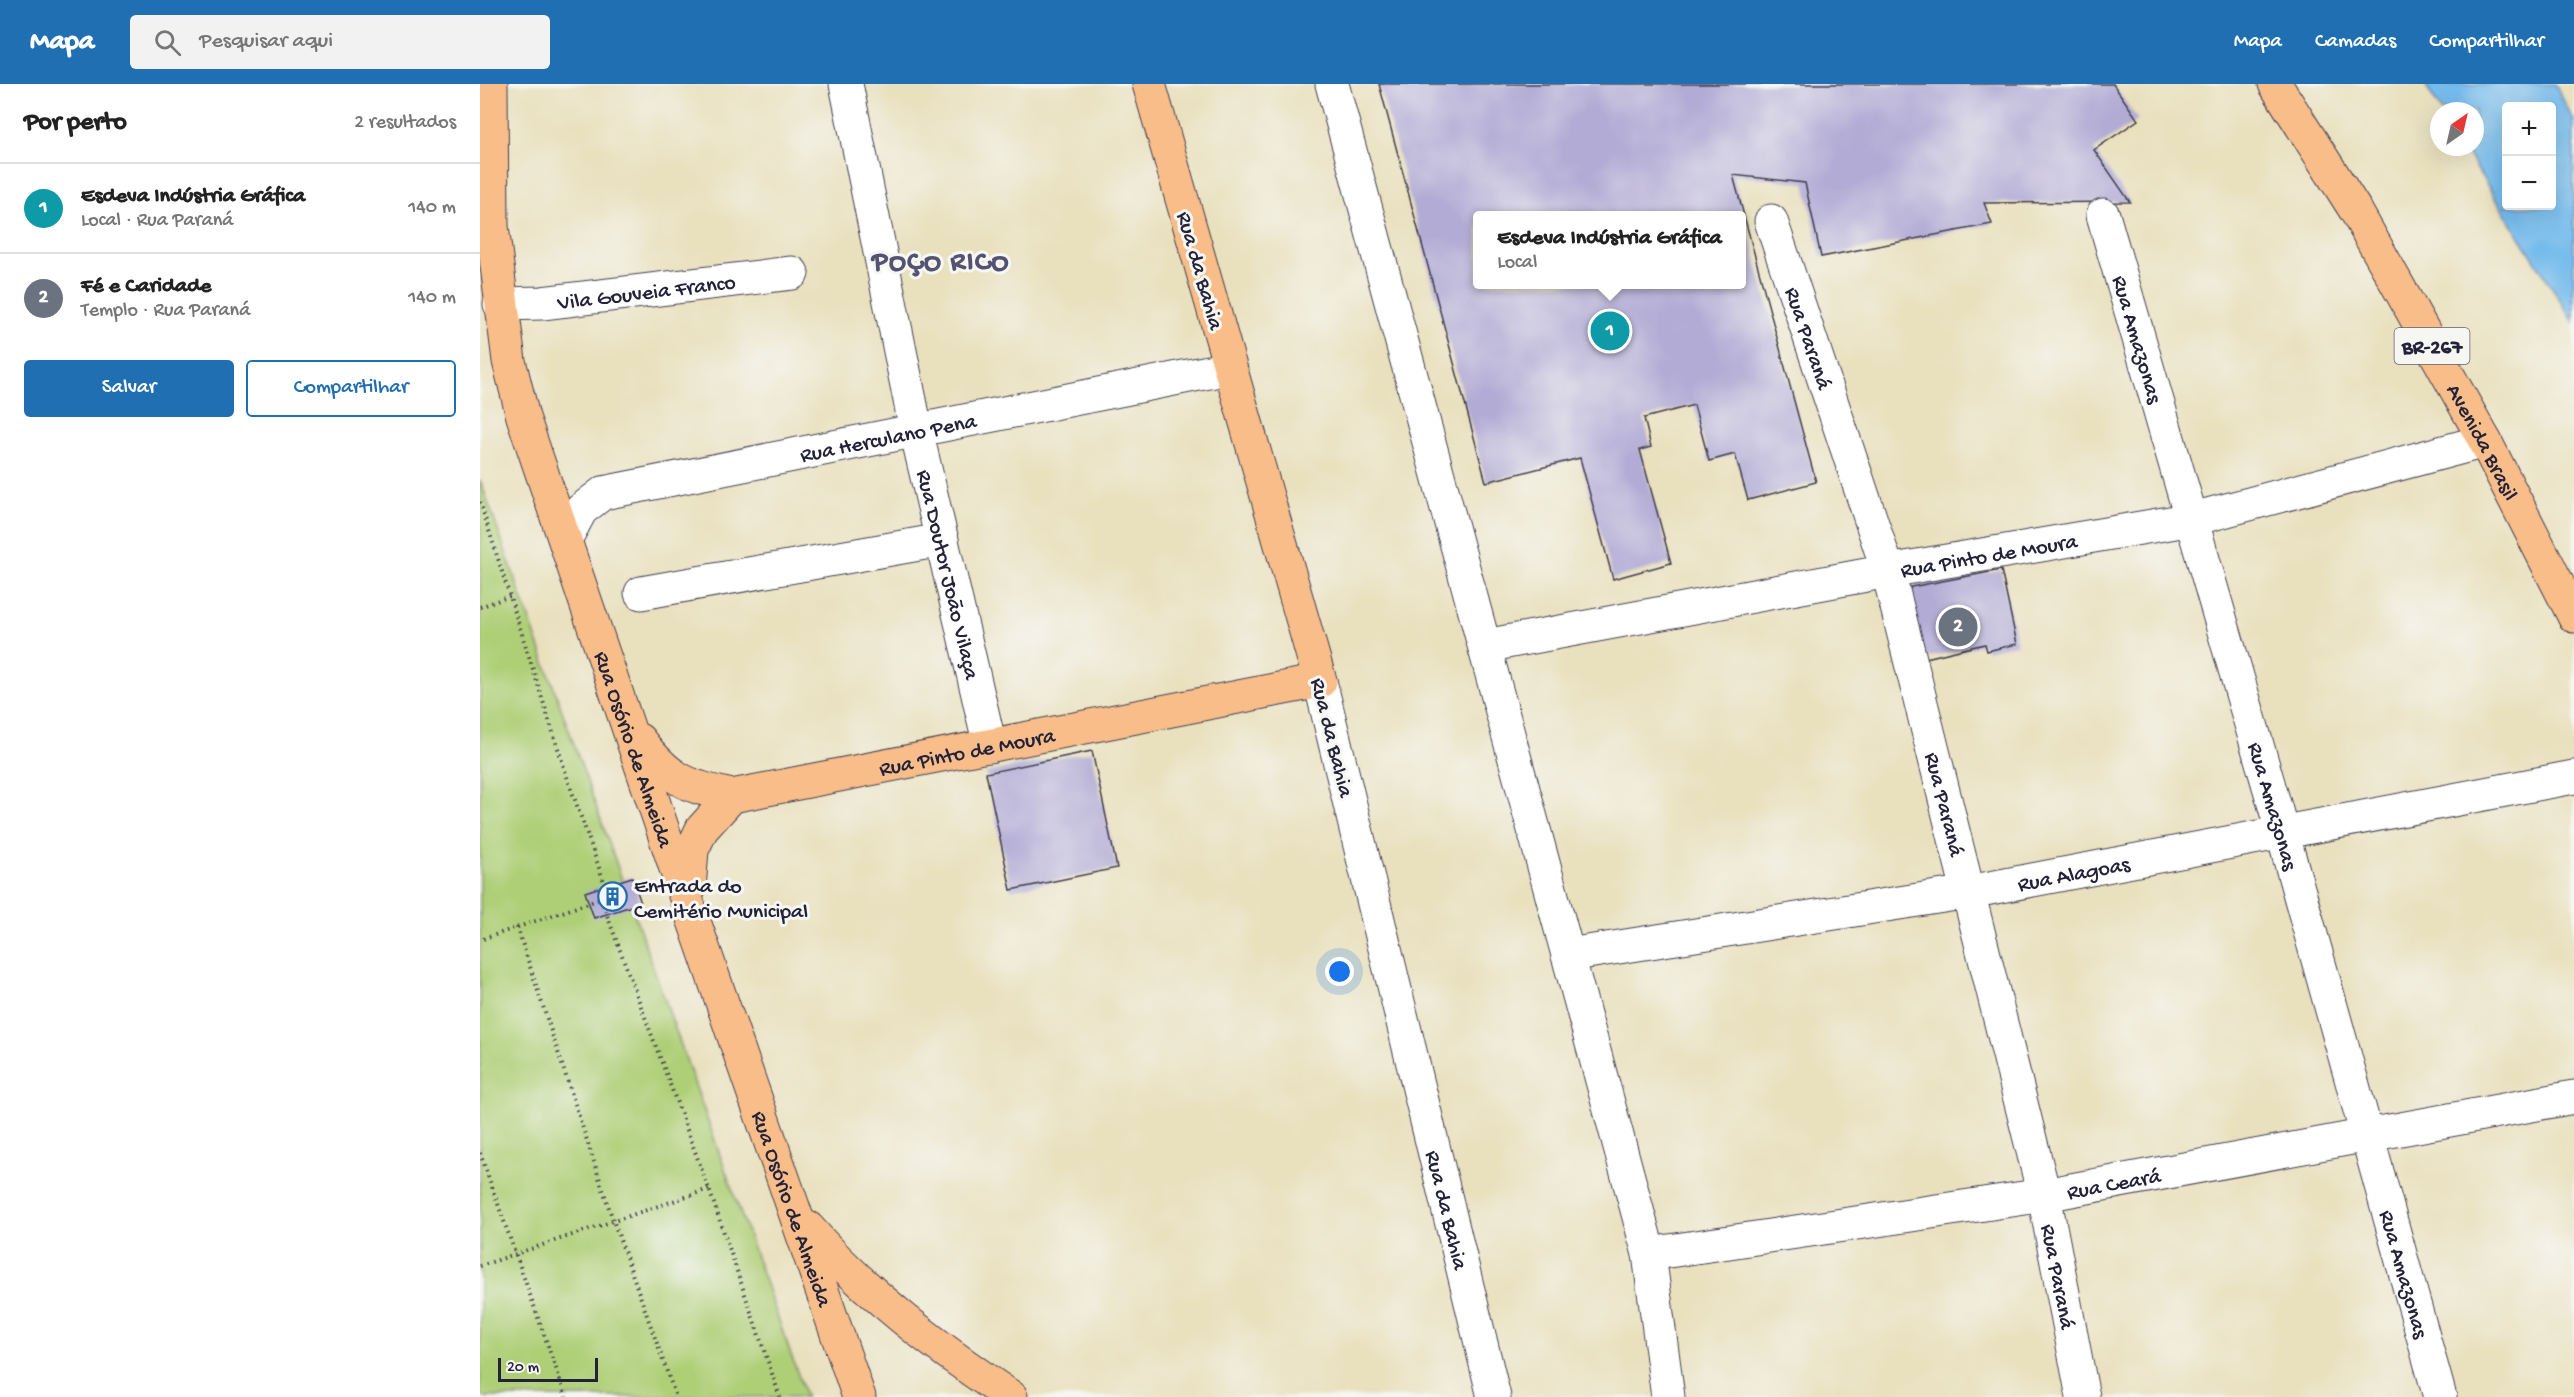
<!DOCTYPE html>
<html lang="pt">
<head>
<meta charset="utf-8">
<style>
  body { margin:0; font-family:"Gochi Hand",sans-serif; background:#f2f2f2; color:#222 }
  .controls { position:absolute; right:18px; top:18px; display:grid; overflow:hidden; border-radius:6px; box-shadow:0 6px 24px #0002 }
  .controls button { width:54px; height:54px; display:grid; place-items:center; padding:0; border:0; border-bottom:2px solid #e0e0e0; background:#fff; color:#222; font:30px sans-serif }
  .compass { position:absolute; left:1950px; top:18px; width:54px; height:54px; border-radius:50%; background:#fff; box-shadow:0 6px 24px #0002; rotate:34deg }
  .scale { position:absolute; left:18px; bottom:15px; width:100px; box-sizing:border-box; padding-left:6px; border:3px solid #22223b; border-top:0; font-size:16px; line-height:21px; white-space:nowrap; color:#22223b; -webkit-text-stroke:4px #f6f6f2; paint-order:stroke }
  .you { position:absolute; left:860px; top:888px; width:21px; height:21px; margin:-15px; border:4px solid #fff; border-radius:50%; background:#1a73e8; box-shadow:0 0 0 9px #1a73e833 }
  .badge { display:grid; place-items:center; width:39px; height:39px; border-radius:50%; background:#1f6fb2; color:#fff; font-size:20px; font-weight:700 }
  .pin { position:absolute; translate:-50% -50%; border:3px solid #fff; box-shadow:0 2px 6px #0006 }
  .popup { position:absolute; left:993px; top:127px; width:273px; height:78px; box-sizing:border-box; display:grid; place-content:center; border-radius:6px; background:#fff; filter:drop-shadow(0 2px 4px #0005); font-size:20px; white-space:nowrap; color:#767676 }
  .popup b { font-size:22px; color:#222 }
  .popup::after { content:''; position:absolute; left:50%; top:100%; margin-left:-12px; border:12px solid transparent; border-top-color:#fff }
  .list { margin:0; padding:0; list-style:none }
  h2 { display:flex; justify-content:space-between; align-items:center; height:78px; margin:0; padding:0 24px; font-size:26px }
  h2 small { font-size:20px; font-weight:400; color:#767676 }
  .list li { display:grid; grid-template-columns:39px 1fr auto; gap:18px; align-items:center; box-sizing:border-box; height:90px; padding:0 24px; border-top:2px solid #e0e0e0 }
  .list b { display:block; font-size:22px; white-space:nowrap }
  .list p { margin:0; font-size:20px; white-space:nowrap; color:#767676 }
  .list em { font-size:20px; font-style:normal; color:#767676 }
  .actions { display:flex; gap:12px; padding:18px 24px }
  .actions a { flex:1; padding:14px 0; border:2px solid #1f6fb2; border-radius:6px; text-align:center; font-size:21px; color:#1f6fb2 }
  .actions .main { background:#1f6fb2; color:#fff }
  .icon { flex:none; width:33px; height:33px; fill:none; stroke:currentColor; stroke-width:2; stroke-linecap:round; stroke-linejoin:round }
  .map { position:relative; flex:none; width:2094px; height:1313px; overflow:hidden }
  header { display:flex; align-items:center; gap:36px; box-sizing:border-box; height:84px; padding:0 30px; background:#1f6fb2; color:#fff }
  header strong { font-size:28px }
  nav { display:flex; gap:33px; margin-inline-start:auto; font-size:21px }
  .search { width:420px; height:54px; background:#f2f2f2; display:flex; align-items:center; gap:15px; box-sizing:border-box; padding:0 21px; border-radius:6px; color:#767676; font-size:22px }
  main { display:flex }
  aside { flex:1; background:#fff }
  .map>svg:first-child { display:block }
  .green { fill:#afcf77; stroke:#687859; stroke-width:1.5 }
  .water { fill:#75bbec; stroke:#4c6e94; stroke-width:1.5; fill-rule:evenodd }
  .building { fill:#b2abd5; fill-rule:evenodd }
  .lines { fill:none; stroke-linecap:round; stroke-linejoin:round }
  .minor-casing { stroke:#403e4e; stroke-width:35 }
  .major-casing { stroke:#403e4e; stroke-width:35 }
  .highway-casing { stroke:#403e4e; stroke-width:35 }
  .path { stroke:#403e4e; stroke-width:4; stroke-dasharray:1.5 4.5; stroke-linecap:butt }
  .minor { stroke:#fff; stroke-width:33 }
  .major { stroke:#f8bd89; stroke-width:33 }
  .highway { stroke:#f8bd89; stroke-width:33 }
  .labels { text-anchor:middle; stroke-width:6; stroke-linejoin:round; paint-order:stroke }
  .shield { fill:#f6f6f2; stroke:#626272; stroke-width:1.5 }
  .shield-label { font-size:21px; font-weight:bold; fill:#22223b }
  .street-label { font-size:22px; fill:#22223b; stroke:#f6f6f2 }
  .poi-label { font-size:22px; fill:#22223b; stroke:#f6f6f2; text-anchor:start }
  .district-label { font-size:28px; font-weight:bold; letter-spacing:1.5px; fill:#545271; stroke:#f6f6f2 }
</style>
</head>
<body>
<header>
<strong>Mapa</strong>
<div class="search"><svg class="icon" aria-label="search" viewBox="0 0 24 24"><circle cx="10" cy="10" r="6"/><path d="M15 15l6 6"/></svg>Pesquisar aqui</div>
<nav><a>Mapa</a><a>Camadas</a><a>Compartilhar</a></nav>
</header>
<main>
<aside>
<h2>Por perto<small>2 resultados</small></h2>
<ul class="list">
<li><span class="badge" style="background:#0f9aa8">1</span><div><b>Esdeva Indústria Gráfica</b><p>Local · Rua Paraná</p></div><em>140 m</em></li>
<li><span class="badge" style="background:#6b7280">2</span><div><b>Fé e Caridade</b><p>Templo · Rua Paraná</p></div><em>140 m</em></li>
</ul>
<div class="actions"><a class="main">Salvar</a><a>Compartilhar</a></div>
</aside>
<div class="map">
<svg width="2094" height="1313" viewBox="0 0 2094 1313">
  <rect width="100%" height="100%" fill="#f6f6f2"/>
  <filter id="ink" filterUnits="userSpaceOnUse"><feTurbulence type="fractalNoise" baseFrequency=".0167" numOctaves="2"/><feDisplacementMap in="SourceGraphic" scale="12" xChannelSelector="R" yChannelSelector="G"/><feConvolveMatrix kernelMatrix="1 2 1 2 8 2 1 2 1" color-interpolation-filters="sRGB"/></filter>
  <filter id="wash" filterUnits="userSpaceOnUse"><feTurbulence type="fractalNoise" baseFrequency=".008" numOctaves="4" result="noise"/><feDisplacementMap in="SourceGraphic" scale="24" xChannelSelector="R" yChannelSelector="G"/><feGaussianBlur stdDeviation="1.35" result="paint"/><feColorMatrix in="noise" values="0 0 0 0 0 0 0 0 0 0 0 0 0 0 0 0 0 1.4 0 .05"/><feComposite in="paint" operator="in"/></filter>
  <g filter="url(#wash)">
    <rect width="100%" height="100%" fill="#e9e0bd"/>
    <path class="green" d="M0 396 326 1313H0Z"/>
    <path class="water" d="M1945 0H2075L2094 37V238L1983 63H1995V27H1961ZM2026 22H2072V122H2026Z"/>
    <g id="blocks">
      <path class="building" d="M899 0H1633L1658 36 1614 66 1650 118 1504 119 1512 140 1341 173 1325 99 1253 91 1336 398 1268 416 1255 370 1229 377 1214 321 1164 334 1171 363 1160 366 1191 479 1133 495 1100 374 1006 398ZM998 132H1262V200H998Z
        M1521 486 1537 560 1507 567 1505 560 1433 577 1419 526 1431 503Z
        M612 667 637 784 531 806 506 689Z
        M152 793 161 819 114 834 105 808Z"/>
    </g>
  </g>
  <g filter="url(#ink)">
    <use href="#blocks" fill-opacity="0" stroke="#403e4e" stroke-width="1.5"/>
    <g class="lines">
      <defs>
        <g id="minor">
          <path id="s1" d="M366 0 436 346 510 662"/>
          <path d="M852 0 1169 1170 1188 1313"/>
          <path id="s2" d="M1623 131 1802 747 1960 1313"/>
          <path id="s3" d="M1291 137 1408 487 1564 1111 1603 1313"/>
          <path id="s4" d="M20 220 62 219 312 189"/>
          <path id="s5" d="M86 454 101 426 123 409 749 284"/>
          <path d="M161 509 462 456"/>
          <path id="s6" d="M1005 562 1408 487 1713 435 2005 357"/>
          <path id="s7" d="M840 597 1014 1313"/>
          <path id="s8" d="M1088 871 1489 808 2094 693"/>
          <path id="s9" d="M1169 1170 1564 1111 2094 1013"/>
        </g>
        <g id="major">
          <path id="s10" d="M11 0 12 142 29 277 43 333 208 820 379 1313"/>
          <path d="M159 656C189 695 205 702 252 712"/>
          <path id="s11" d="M209 805 212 766 222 745 252 712 840 597 669 0"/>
          <path d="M328 1144C386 1210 458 1264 531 1313"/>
        </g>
        <g id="highway">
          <path id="s12" d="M1795 0 1876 127 2005 357 2094 532"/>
        </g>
      </defs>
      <use href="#minor" class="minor-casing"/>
      <use href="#major" class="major-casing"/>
      <use href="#highway" class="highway-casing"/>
      <path class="path" d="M0 418 89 699 129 812 0 856
        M0 523 30 512
        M121 815 229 1105 300 1313
        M37 843 133 1136 196 1313
        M0 1069 86 1313
        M0 1182 229 1105"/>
      <use href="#minor" class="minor"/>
      <use href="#major" class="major"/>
      <use href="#highway" class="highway"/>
    </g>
  </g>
  <defs>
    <symbol id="building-ring" viewBox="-11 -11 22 22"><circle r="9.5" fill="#f6f6f2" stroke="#1f6fb2" stroke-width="1.5"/><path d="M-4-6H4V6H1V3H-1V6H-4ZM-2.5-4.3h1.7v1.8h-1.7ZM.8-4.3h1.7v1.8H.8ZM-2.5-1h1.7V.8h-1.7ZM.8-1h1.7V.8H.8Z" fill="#1f6fb2"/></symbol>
  </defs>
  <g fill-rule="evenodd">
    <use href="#building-ring" x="116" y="796" width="33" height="33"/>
  </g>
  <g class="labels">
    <rect class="shield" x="1914.5" y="244" width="75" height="36" rx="4.5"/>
    <g class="shield-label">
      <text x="1952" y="269">BR-267</text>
    </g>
    <g class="street-label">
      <text transform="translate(722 186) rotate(74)" y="8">Rua da Bahia</text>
      <text dy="8" stroke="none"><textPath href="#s4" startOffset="147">Vila Gouveia Franco</textPath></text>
      <text dy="8" stroke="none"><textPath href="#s3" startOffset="123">Rua Paraná</textPath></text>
      <text dy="8" stroke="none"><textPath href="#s2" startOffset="129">Rua Amazonas</textPath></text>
      <text dy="8" stroke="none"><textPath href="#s5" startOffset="350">Rua Herculano Pena</textPath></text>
      <text dy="8" stroke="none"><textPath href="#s12" startOffset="414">Avenida Brasil</textPath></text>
      <text dy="8" stroke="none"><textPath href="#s6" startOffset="512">Rua Pinto de Moura</textPath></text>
      <text dy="8" stroke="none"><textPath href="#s1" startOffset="501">Rua Doutor João Vilaça</textPath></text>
      <text transform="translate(854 653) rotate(76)" y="8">Rua da Bahia</text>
      <text dy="8" stroke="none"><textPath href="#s10" startOffset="686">Rua Osório de Almeida</textPath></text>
      <text dy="8" stroke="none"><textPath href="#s11" startOffset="346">Rua Pinto de Moura</textPath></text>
      <text dy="8" stroke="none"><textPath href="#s3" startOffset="609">Rua Paraná</textPath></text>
      <text dy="8" stroke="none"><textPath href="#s2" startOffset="615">Rua Amazonas</textPath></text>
      <text dy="8" stroke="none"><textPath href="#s8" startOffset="512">Rua Alagoas</textPath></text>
      <text dy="8" stroke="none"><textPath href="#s9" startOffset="470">Rua Ceará</textPath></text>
      <text dy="8" stroke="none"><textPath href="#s10" startOffset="1172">Rua Osório de Almeida</textPath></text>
      <text dy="8" stroke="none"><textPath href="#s7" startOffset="544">Rua da Bahia</textPath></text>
      <text dy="8" stroke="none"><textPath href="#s2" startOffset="1101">Rua Amazonas</textPath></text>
      <text dy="8" stroke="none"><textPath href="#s3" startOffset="1095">Rua Paraná</textPath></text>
    </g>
    <g class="poi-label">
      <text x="154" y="808">Entrada do<tspan x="154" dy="25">Cemitério Municipal</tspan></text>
    </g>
    <g class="district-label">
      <text x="461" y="185">POÇO RICO</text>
    </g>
  </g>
</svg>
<div class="controls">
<button>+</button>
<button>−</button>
</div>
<svg class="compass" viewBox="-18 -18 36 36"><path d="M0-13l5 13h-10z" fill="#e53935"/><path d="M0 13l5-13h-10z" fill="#767676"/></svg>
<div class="scale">20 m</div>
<div class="you"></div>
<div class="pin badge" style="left:1130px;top:247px;background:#0f9aa8">1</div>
<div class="popup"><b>Esdeva Indústria Gráfica</b>Local</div>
<div class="pin badge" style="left:1478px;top:543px;background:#6b7280">2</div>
</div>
</main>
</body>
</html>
